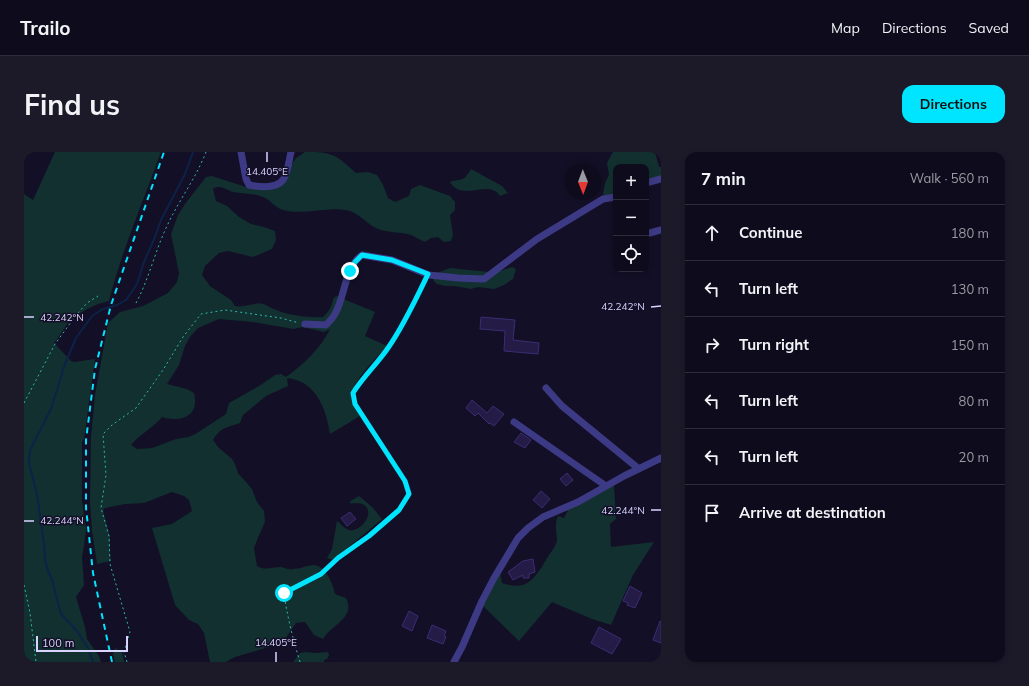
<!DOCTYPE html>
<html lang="en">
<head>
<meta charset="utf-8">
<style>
  body { margin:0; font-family:Mulish,sans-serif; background:#1c1929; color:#f1f3f6 }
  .controls { position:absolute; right:12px; top:12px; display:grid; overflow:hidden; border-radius:8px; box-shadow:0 2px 6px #0003 }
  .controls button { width:36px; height:36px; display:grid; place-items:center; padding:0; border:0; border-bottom:1px solid #2e2b3b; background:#0e0b1c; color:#f1f3f6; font:20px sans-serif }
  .compass { position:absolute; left:541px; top:12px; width:36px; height:36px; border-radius:50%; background:#0e0b1c; box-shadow:0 2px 6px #0003; rotate:179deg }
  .scale { position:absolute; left:12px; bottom:10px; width:92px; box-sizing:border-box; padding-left:4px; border:2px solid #d9d4ff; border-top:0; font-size:11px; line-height:14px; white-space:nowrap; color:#d9d4ff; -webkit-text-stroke:3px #130f26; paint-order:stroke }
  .stop { position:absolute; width:12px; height:12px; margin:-9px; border:3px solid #00e5ff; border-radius:50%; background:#fff }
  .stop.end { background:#00e5ff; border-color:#fff; box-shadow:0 1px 4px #0008 }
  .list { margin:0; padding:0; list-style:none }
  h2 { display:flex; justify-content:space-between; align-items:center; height:52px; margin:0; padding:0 16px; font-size:17px }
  h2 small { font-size:13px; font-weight:400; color:#9b9ba3 }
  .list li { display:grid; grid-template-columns:26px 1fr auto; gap:12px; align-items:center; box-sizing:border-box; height:56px; padding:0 16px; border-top:1px solid #2e2b3b }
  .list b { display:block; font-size:15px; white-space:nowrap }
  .list em { font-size:13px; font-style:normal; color:#9b9ba3 }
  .icon { flex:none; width:22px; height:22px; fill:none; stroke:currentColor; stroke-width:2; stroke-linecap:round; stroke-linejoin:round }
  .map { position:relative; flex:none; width:637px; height:510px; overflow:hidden; border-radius:12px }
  header { display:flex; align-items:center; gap:24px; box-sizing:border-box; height:56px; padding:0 20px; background:#0e0b1c; border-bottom:1px solid #2e2b3b }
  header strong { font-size:19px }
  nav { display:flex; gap:22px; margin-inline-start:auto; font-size:14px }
  .intro { display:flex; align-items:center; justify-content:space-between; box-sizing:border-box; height:96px; padding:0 24px }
  h1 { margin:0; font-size:28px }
  .button { padding:10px 18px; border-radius:12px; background:#00e5ff; color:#111; font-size:14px; font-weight:700 }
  main { display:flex; gap:24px; padding:0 24px }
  aside { flex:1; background:#0e0b1c; border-radius:12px; box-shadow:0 2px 6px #0003 }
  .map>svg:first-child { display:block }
  .green { fill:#12302f; fill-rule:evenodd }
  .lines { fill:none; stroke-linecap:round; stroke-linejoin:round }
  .stream { stroke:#0c2248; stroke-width:2 }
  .building { fill:#241b47; stroke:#3b2d73 }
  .path { stroke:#2fb8b0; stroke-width:1; stroke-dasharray:2 3; stroke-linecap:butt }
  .minor { stroke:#3d3a85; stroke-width:7 }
  .rail { stroke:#00e5ff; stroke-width:2; stroke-dasharray:6 5; stroke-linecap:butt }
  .route { stroke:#00e5ff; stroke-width:5 }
  .ticks { fill:none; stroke:#d9d4ff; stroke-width:1.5 }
  .ticks-label { font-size:10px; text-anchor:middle; fill:#d9d4ff; stroke:#130f26; stroke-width:3; stroke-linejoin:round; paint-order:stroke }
</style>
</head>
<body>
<header>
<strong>Trailo</strong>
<nav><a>Map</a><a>Directions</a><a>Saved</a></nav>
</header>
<div class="intro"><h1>Find us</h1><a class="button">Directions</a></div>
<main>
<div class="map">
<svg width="637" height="510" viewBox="0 0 637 510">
  <rect width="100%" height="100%" fill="#130f26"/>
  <path class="green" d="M31 0H137C119 50 98 98 85 149 70 152 54 161 43 172 39 178 35 185 30 191L47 209 50 210 71 207 60 287 58 290V349L62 377 60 394 58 405 60 433 52 445 61 475 63 487 75 504 77 510H0V42L9 48Z
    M281 0C309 0 311 2 332 21L344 20 353 23 359 33 364 46 371 50 385 44 387 37 396 33 426 44 431 50V58L426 63 429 83 427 89 420 90 414 85 407 86 401 90C396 88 392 85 387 83 377 80 365 81 354 77 344 73 337 63 326 59 305 53 281 64 259 58 251 56 247 48 239 45 230 41 219 42 209 40 205 39 200 35 195 35 192 35 192 35 189 37L192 49 203 54 215 65 227 72 240 75 251 79 252 88 248 97 229 105 204 99 195 101 181 114 178 123 186 134 207 148 211 154C221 156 229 150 239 152 242 152 246 156 250 157 262 163 285 166 299 165 305 159 308 155 309 147L312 144 351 160 341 184 363 194C353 206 324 232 328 247 329 253 333 259 336 264L306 282C302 256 292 229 263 226L264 234 242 244 219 263 216 271C202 276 197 275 189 288L194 295 208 307 211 312 214 321 228 337 233 350 240 359 241 370 233 388 230 396 233 414C241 419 248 415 257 415 261 416 265 418 269 417 276 417 284 413 290 413 302 414 309 432 311 442L322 446C332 466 308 472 299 487L290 483 281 470 272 471 261 487 255 492 211 505 202 510H186L180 481 174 472 165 468 151 453 128 376 148 372 168 359 165 348 160 344 148 340 120 351 101 352 81 356 79 358 86 385V401L87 409 73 412 68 379 66 350 67 284 71 243 84 171 96 160 119 154 144 141 153 130 155 121 147 82 154 63 161 52 182 25 188 24 222 35 252 34 272 6ZM195 167 229 170 270 177 279 175 300 180 306 177C297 196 280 212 262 225L257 222 251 223 235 234 205 251 202 262 173 281 165 285 152 287 128 296 113 297 107 293C116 282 129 276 138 265 158 271 176 264 170 241L163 237 143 232 155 213 161 194 166 185 174 176Z
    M589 0H631L635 15H637V25L622 29V15H592V44H582L579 42 581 31 585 23 583 11Z
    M447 17 478 34 484 41 476 44C464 26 439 51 426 30 438 26 439 31 447 17Z
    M488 115 492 117 489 127 480 133 470 137 454 135 447 137 431 134H421L413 132 410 129 408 125 410 122 426 116 465 120 476 119Z
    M590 333 592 367 586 372 587 395 630 390 609 423 587 473 568 467 528 450 495 489 458 453 476 420 478 431C503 440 511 426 522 408 525 402 530 397 532 392 535 384 529 376 534 364L540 366 544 358Z
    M335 344 348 355 358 367 309 408 303 406 308 397 313 369C317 372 321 377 325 378 336 381 352 361 340 353 336 350 330 352 325 351L328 348Z
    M91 496 98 500 100 510H91L89 502Z
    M282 500 291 501 304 500 305 503 303 507 300 508V510H269L276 501Z"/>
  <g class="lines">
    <path class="stream" d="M69 510 64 496 53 479 37 462 28 428 24 419 21 408 20 392 13 342 5 311 6 298 27 257 41 212 52 186 68 164 79 157 93 153 102 148 113 132 120 110 131 85 137 68 161 22 169 0"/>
  </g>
  <path class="building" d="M457 165 491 168 489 188 515 191 514 202 480 199 481 179 456 177Z
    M448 248 463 261 469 254 480 262 470 274 466 271 465 272 454 261 451 264 442 256Z
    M497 281 507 288 501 296 490 290Z
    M543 321 549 328 542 334 536 327Z
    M517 339 526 347 518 356 509 348Z
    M326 360 332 367 323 374 317 366Z
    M509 407 511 420 505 422V426H499V423L489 428 484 420 499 409Z
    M606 434 618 441 611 456 603 453 604 451 599 449Z
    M385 459 394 464 388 479 378 474Z
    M636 469H637V491L629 488Z
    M408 473 422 479 420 484 422 485 419 492 403 486Z
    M575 475 597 487 588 502 567 491Z"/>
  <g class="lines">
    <path class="path" d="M112 151C125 127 131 99 143 74 155 48 172 26 182 0
      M0 251 31 192 53 162 63 151 74 144
      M0 433 6 461 12 510
      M103 510 100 500 106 480 86 412 85 384 77 356 82 323 79 282 88 273 112 256 139 218 159 185 177 162 201 158 257 166 275 171
      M276 510C269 487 263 464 260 441L297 422 314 406 345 384 375 358 385 342 381 329 331 252 329 241C339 225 352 212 363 197 378 176 390 152 401 129"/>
    <path class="minor" d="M217 0 222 27 225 33C235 35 252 37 259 28 264 21 265 8 267 0
      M622 31 637 27
      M622 82 637 78
      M281 172 302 173C306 169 310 165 312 160 321 143 321 115 338 103L368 108 405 123 434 126 460 127 513 87 579 47 592 45
      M522 236 538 254 615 317
      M490 270 582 334
      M430 510 438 495 458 449 470 426 494 386 504 376 519 365 554 350 600 324 637 306"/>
    <path class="rail" d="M88 510 69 421 62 356V288L71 217 87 153 140 0"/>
  </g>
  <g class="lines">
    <path class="route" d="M260 441 297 422 314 406 345 384 375 358 385 342 381 329 331 252 329 241C339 225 353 212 364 196 380 173 392 147 404 122L368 108 338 103 331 110 326 119"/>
  </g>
  <path class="ticks" d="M243 0V10M627 155 637 154M0 165H10M627 358H637M0 369H10M252 500V510"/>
  <g class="ticks-label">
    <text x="243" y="23">14.405°E</text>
    <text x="599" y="158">42.242°N</text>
    <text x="38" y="169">42.242°N</text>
    <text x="599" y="362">42.244°N</text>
    <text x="38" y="372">42.244°N</text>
    <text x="252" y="494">14.405°E</text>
  </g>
</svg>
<div class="controls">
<button>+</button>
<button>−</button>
<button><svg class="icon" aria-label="locate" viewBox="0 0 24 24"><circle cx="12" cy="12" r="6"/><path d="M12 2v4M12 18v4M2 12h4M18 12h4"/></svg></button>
</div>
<svg class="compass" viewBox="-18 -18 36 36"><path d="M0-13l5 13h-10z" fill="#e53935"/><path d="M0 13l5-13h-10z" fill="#9b9ba3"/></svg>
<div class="scale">100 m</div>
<div class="stop" style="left:260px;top:441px"></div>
<div class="stop end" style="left:326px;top:119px"></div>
</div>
<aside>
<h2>7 min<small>Walk · 560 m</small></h2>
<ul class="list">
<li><svg class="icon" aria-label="ahead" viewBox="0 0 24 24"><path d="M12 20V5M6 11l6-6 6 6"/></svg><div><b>Continue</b></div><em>180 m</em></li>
<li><svg class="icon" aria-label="left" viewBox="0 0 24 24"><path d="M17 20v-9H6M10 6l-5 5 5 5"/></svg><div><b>Turn left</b></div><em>130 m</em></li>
<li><svg class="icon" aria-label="right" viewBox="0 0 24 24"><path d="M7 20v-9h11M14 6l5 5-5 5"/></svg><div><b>Turn right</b></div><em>150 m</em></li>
<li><svg class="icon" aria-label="left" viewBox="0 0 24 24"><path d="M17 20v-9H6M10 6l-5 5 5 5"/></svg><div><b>Turn left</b></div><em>80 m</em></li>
<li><svg class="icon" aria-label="left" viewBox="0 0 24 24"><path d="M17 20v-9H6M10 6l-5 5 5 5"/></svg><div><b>Turn left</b></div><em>20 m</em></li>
<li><svg class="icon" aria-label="arrive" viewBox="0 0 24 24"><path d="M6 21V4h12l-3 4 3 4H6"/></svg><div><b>Arrive at destination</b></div></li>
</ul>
</aside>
</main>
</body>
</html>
